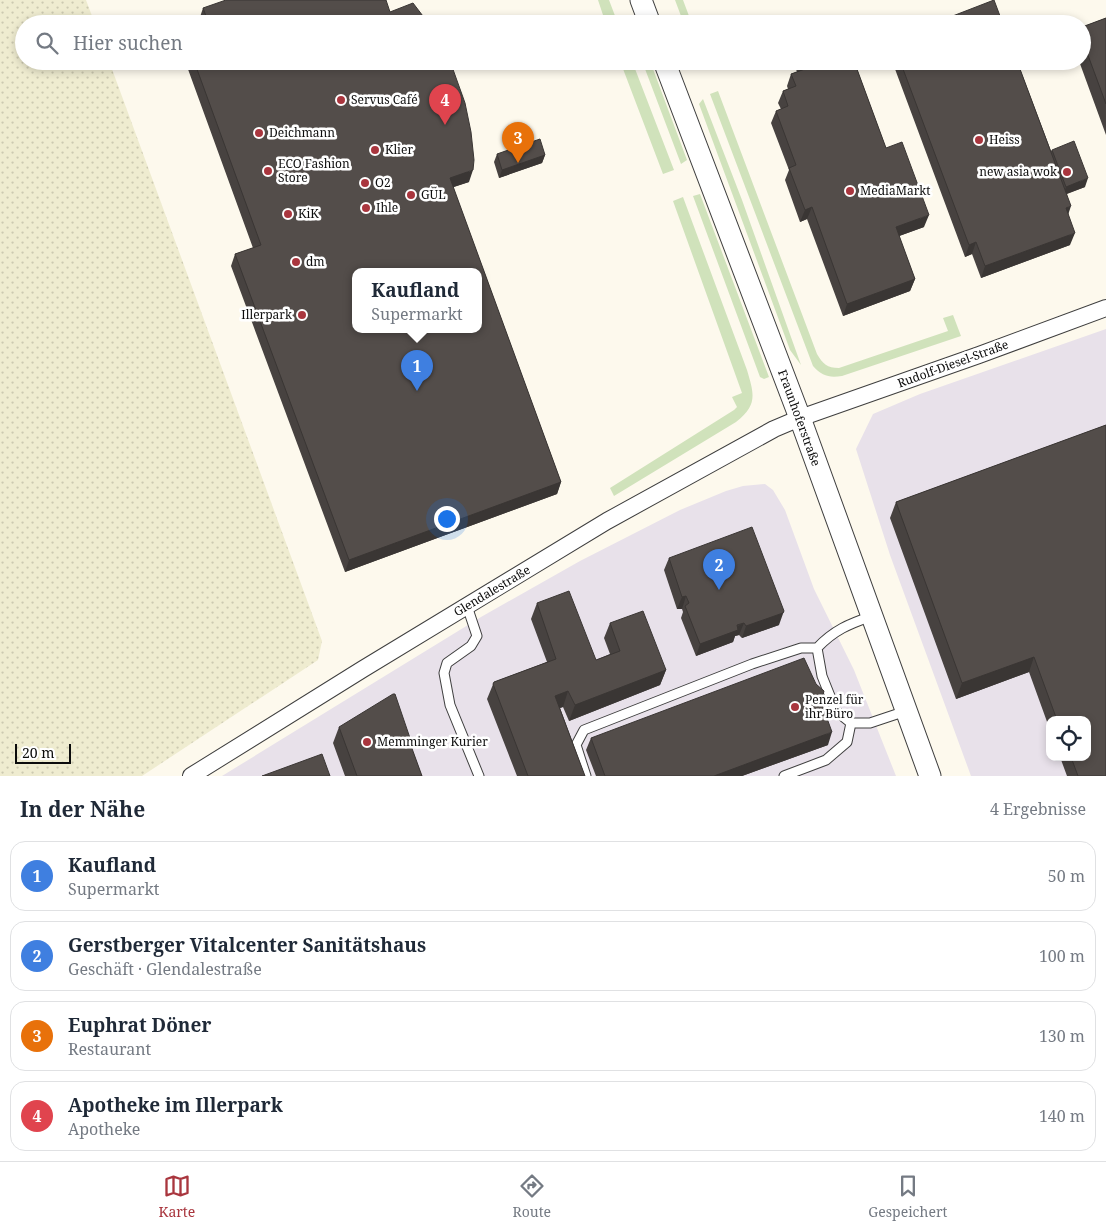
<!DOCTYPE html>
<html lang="de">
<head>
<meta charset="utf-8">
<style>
  body { margin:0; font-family:"Noto Serif",serif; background:#f2f2f3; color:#1f2937 }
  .controls { position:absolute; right:15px; bottom:15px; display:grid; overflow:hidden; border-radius:10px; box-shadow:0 2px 8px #0003 }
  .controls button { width:45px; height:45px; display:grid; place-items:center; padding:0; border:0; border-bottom:1px solid #e0e1e3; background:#fff; color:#1f2937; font:25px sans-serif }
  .scale { position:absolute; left:15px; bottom:12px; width:56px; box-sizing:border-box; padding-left:5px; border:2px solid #0c0c0c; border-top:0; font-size:14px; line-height:18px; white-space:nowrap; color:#0c0c0c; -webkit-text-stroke:4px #fff; paint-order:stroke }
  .you { position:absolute; left:446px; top:518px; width:18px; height:18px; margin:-12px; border:4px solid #fff; border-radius:50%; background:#1a73e8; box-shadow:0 0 0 8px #1a73e833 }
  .badge { display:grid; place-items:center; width:32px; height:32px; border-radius:50%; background:#a9363e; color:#fff; font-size:16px; font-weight:700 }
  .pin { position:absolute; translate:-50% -41px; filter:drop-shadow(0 1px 2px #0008) }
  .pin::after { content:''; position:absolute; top:26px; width:18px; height:15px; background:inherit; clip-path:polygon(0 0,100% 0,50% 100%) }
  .popup { position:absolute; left:352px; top:268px; width:130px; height:65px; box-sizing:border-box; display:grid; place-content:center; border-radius:10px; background:#fff; filter:drop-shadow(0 1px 4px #0005); font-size:16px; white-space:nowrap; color:#747a83 }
  .popup b { font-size:19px; color:#1f2937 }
  .popup::after { content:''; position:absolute; left:50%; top:100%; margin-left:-10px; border:10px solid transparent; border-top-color:#fff }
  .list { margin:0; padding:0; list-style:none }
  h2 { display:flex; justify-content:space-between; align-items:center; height:65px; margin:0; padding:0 20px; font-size:21px }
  h2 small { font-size:16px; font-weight:400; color:#747a83 }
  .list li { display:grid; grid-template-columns:32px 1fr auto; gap:15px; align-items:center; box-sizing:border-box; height:70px; margin:0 10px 10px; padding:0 10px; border:1px solid #e0e1e3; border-radius:15px }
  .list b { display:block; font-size:19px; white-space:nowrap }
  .list p { margin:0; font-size:16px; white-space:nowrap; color:#747a83 }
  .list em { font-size:16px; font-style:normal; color:#747a83 }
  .icon { flex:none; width:28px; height:28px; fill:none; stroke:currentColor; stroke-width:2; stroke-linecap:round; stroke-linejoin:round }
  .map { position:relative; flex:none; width:1106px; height:776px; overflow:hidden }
  .search { position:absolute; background:#fff; box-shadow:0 2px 8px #0003; left:15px; right:15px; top:15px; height:55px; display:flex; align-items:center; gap:12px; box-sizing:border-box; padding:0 18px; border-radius:28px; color:#747a83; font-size:19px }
  .sheet { height:385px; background:#fff }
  nav { display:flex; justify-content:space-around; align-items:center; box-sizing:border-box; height:70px; border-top:1px solid #e0e1e3; background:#fff; font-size:14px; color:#747a83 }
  nav a { display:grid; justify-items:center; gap:2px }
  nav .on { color:#a9363e }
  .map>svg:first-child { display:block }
  .industrial { fill:#e8e1ea; fill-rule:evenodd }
  .farmland { fill:url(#farmland-dots) }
  .grass { fill:#d0e2bb }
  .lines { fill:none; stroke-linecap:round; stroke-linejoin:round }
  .service-casing { stroke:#3f3f3f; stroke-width:11 }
  .minor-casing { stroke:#3f3f3f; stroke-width:18 }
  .tertiary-casing { stroke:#3f3f3f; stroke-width:23 }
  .service { stroke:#fff; stroke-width:9 }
  .minor { stroke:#fff; stroke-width:16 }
  .tertiary { stroke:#fff; stroke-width:21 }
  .wall { fill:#474240 }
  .shaded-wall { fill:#3a3634 }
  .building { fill:#534d4a; stroke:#3a3634; fill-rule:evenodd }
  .poi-dot { fill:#a9363e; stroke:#fff; stroke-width:2 }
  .labels { text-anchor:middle; stroke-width:5; stroke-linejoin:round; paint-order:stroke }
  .poi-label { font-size:12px; fill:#0c0c0c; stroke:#fff; text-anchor:start }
  .street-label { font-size:12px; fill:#0c0c0c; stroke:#fff }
</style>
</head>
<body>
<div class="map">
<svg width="1106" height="776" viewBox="0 0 1106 776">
  <defs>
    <pattern id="farmland-dots" width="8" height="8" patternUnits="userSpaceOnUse" patternTransform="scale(1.25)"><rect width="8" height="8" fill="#efecd0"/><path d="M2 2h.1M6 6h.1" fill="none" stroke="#ccc9b1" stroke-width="1.8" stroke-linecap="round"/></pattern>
  </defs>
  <rect width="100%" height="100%" fill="#fdf9ed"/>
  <path class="industrial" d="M1106 329V776H971L890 555 856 449 873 414 920 394ZM1050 720H1087V757H1050Z
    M765 484 773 490 785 510 814 589 854 670 896 776H222L481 617 580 561 680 510 726 491 743 486Z"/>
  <path class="farmland" d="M0 0H86L95 24H24V61H109L322 641 318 660 142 776H0Z"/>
  <path class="grass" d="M598 0H609L617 21 606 24Z
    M675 0H683L692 24H684Z
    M620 61H632L674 170 663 174Z
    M642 61H650L687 160 681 164Z
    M718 91 817 354C823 364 827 368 839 368L948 331 943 318 953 315 961 336 842 376C829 378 822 376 813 366L710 94Z
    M703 99 742 200 801 365 790 350 699 104Z
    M700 194 769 377 764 379 760 377 693 196Z
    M683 197 747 370C754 394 758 405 736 422L614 496 610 488 734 410 737 407 732 397 742 393 673 201Z"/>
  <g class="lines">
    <defs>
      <path id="service" d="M467 606 477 636 471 646 447 663 444 673 450 705 479 776
        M872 616C849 624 834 630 817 648L822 676 836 711 851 723H870L906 711
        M586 776 576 745 584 730 752 664 801 648H817
        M784 776 826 760 847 742 851 723"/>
      <path id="minor" d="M191 776 363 669 607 521 774 429 800 418 979 355 1106 308"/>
      <path id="tertiary" d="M641 0 650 24
        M664 61 800 418 930 776"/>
    </defs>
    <use href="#service" class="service-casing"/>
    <use href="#minor" class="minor-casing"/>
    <use href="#tertiary" class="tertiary-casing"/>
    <use href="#service" class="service"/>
    <use href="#minor" class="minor"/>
    <use href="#tertiary" class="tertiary"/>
  </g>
  <path class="wall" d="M203 8 390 12 429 24H200L199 20Z
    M1106 18V135L1079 61H1082V27Z
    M185 61H450L469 182 453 187 561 482 557 494 345 572 231 266 235 254 253 248Z
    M793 61H854L886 148 924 227 899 236 915 279 910 291 843 316 807 219 800 222 785 180 789 170 771 123 776 111 781 109 778 103 783 91 788 89 787 86 791 74 797 72Z
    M892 61H1017L1051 151 1052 150 1085 187 1067 194 1070 245 981 278 972 254 965 257Z
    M497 154 545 155 542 163 499 178 494 162Z
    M1106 425V776H1067L1060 757H1087V720H1050V730L1029 672 956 699 890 518 896 502Z
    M669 558 779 625 742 638 739 635 735 636 733 642 696 656 681 618 683 612 682 609H677L664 570Z
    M537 603 596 660 610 654 604 638 610 623 666 670 660 685 569 721 563 707 560 708 585 776H517L487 699 494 682 547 662 531 619Z
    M821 702 828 745 742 776H596L586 750 591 738Z
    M339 727 411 741 410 744 422 776H345L333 743Z"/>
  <path class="shaded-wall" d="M545 155 542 163 499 178 502 170Z
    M473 170 469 182 445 190 450 178Z
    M1088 178 1085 187 1063 195 1066 187Z
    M1071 206 1067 218 1066 208Z
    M812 207 807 219 800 222 805 210Z
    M929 215 924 227 891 239 896 227Z
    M1075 233 1070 245 981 278 985 266Z
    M976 242 972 254 965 257 969 245Z
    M915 279 910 291 843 316 847 304Z
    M561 482 557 494 345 572 349 560Z
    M686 596 682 609H677L682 597Z
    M784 611 779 625 742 638 746 626Z
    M744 623 739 635 735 636 733 642 696 656 700 644Z
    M1034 657 1029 672 956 699 962 683Z
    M666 670 660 685 569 721 575 705Z
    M568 691 563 707 549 711 555 696Z
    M832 732 828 745 742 776H714Z"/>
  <path class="building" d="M226 0H386L390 12 413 3 429 24H209L203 8Z
    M994 0 1003 24H932Z
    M1106 18V104L1082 39V27Z
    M194 61H450L465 103 471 132 474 160 473 170 450 178 561 482 349 560 235 254 261 245ZM356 272H478V330H356Z
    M802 61H854L886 148 902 142 929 215 896 227 915 279 847 304 812 207 805 210 789 168 796 165 776 111 788 106 783 91 796 86 791 74 805 69Z
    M900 61H1017L1071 206 1066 208 1075 233 985 266 976 242 969 245Z
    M540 139 545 155 502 170 497 154Z
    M1074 141 1088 178 1066 187 1052 150Z
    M1106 425V776H1078L1071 757H1087V720H1057L1034 657 962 683 896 502Z
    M752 527 784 611 783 613 746 626 744 623 737 625 738 630 700 644 685 606 689 603 686 596 682 597 669 558Z
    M569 591 596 660 620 651 610 623 643 611 666 670 575 705 568 691 555 696 585 776H528L493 684 494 682 556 659 537 603Z
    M804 658 816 684 824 691 821 702 832 732 714 776H605L591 738Z
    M393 694H395L411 741 410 743 422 776H357L339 727Z
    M322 754 330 776H262Z"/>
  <g class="poi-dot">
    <circle cx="341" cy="100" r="5"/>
    <circle cx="259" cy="133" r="5"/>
    <circle cx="979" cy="140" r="5"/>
    <circle cx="375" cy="150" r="5"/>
    <circle cx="268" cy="171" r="5"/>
    <circle cx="1067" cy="172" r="5"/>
    <circle cx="365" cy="183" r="5"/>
    <circle cx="850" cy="191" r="5"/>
    <circle cx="411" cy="195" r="5"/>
    <circle cx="366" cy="208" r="5"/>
    <circle cx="288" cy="214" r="5"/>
    <circle cx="296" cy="262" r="5"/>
    <circle cx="302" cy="315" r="5"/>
    <circle cx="795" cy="707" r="5"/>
    <circle cx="367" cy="742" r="5"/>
  </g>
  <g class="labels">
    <g class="poi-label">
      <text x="351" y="104">Servus Café</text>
      <text x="269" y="137">Deichmann</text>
      <text x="989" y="144">Heiss</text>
      <text x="385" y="154">Klier</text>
      <text x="278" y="168">ECO Fashion<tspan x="278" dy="14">Store</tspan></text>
      <text x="1057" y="176" text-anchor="end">new asia wok</text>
      <text x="375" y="187">O2</text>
      <text x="860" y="195">MediaMarkt</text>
      <text x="421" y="199">GÜL</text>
      <text x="376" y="212">Ihle</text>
      <text x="298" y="218">KiK</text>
      <text x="306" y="266">dm</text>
      <text x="292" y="319" text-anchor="end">Illerpark</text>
      <text x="805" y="704">Penzel für<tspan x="805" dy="14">ihr Büro</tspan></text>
      <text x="377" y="746">Memminger Kurier</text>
    </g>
    <g class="street-label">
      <text transform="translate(953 364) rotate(-20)" y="4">Rudolf-Diesel-Straße</text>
      <text transform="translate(799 418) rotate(70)" y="4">Fraunhoferstraße</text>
      <text transform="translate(492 591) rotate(-31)" y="4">Glendalestraße</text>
    </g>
  </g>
</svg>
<div class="controls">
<button><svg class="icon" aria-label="locate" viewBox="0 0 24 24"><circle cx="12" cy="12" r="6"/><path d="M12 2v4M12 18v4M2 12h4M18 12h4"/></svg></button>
</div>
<div class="scale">20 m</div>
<div class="you"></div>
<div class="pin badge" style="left:417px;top:391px;background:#3f7fe0">1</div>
<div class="popup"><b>Kaufland</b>Supermarkt</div>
<div class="pin badge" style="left:719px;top:590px;background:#3f7fe0">2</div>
<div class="pin badge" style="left:518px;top:163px;background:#e8710a">3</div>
<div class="pin badge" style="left:445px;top:125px;background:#e0444e">4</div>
<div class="search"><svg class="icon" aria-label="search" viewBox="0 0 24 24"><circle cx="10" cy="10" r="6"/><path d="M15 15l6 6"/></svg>Hier suchen</div>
</div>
<section class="sheet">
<h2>In der Nähe<small>4 Ergebnisse</small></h2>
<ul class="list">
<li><span class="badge" style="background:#3f7fe0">1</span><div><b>Kaufland</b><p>Supermarkt</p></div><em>50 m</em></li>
<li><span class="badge" style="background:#3f7fe0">2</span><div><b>Gerstberger Vitalcenter Sanitätshaus</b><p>Geschäft · Glendalestraße</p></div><em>100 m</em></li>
<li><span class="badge" style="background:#e8710a">3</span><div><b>Euphrat Döner</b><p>Restaurant</p></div><em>130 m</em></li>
<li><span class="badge" style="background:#e0444e">4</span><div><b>Apotheke im Illerpark</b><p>Apotheke</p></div><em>140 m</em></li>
</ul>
</section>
<nav>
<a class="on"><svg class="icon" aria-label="map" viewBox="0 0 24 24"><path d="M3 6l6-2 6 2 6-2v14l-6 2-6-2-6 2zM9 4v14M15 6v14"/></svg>Karte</a>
<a><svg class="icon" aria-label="directions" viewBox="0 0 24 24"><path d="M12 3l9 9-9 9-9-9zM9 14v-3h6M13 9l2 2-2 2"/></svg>Route</a>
<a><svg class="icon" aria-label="saved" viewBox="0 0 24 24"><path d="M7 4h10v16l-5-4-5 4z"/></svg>Gespeichert</a>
</nav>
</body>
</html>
